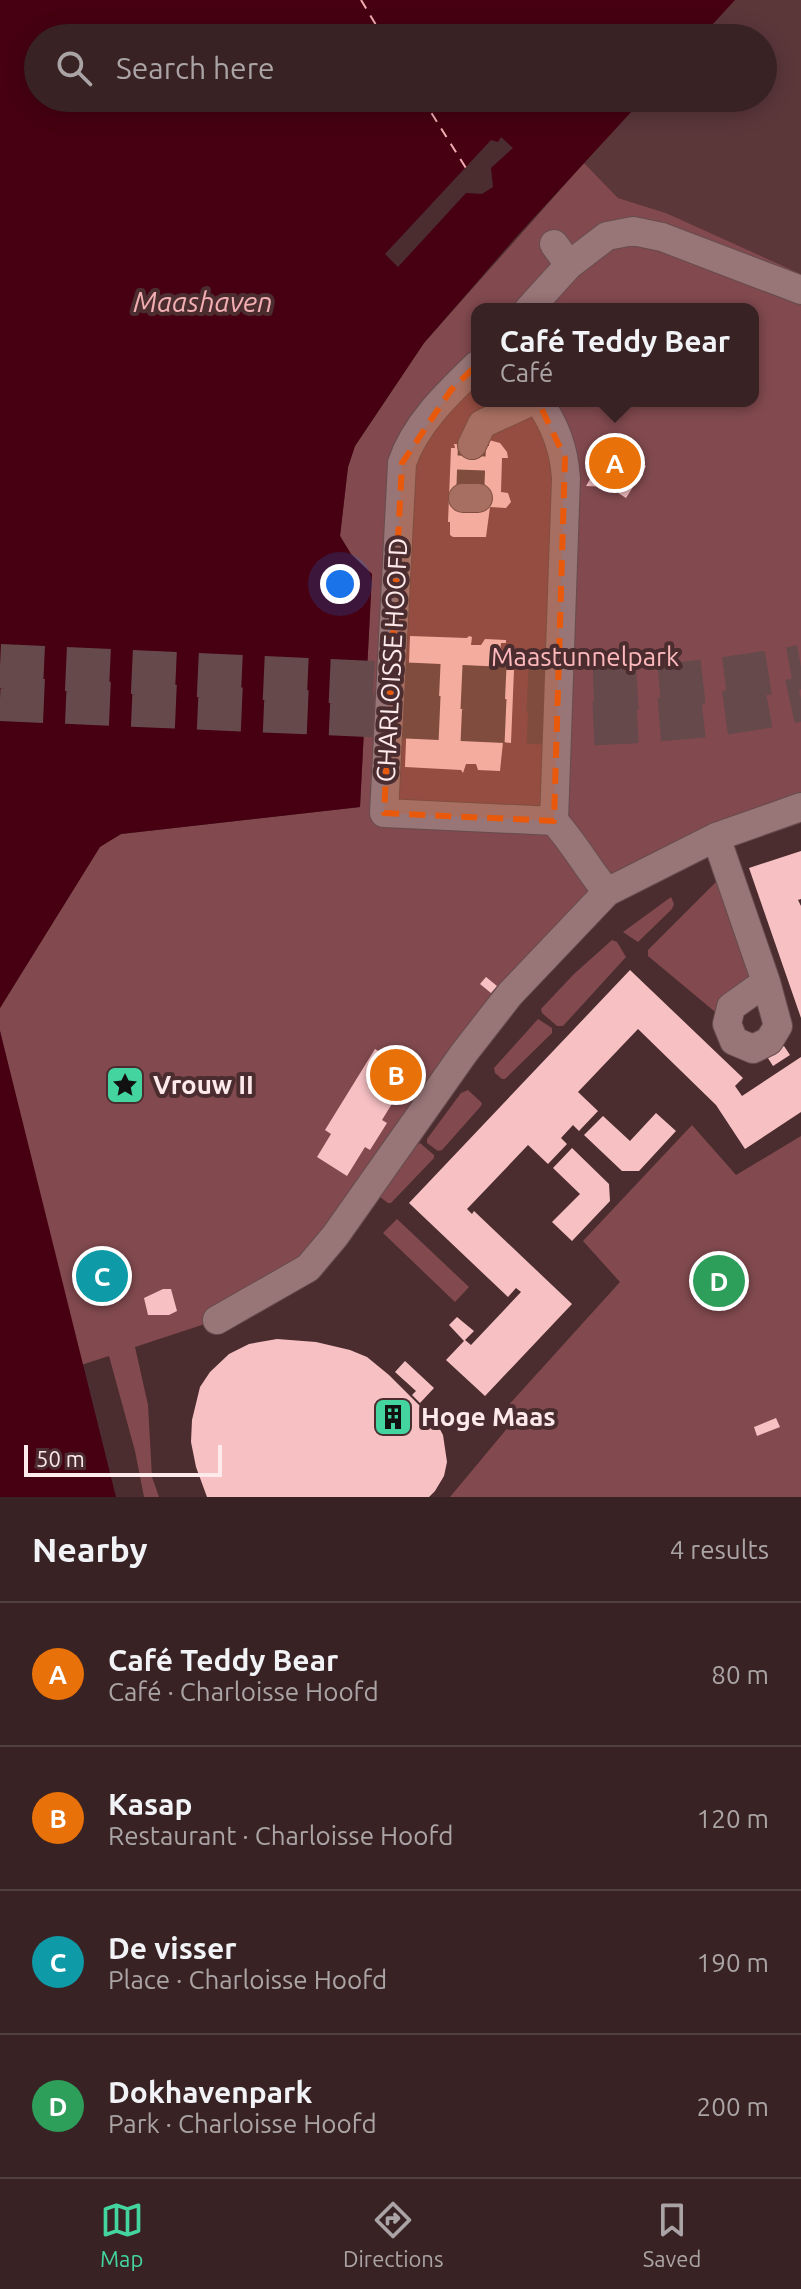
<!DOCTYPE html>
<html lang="en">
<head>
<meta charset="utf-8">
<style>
  body { margin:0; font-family:Ubuntu,sans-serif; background:#432f30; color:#f1f3f6 }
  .scale { position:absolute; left:24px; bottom:20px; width:198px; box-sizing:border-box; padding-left:8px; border:4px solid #feeaeb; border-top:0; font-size:22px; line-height:28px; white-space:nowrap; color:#feeaeb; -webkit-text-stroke:6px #4b2d2f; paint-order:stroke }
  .you { position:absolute; left:340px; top:584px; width:28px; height:28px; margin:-20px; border:6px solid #fff; border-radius:50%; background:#1a73e8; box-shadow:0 0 0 12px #1a73e833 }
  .badge { display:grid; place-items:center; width:52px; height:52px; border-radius:50%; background:#43d4a0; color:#fff; font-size:26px; font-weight:700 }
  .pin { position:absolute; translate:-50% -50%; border:4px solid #fff; box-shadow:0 2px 8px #0006 }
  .popup { position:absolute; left:471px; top:303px; width:288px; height:104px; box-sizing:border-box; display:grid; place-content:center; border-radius:16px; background:#382223; filter:drop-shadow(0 2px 6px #0005); font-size:26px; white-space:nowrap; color:#aba4a6 }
  .popup b { font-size:30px; color:#f1f3f6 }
  .popup::after { content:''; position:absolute; left:50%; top:100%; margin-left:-16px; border:16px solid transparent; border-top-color:#382223 }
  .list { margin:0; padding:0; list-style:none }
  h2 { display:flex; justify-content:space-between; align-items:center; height:104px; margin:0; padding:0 32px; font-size:34px }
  h2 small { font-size:26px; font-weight:400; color:#aba4a6 }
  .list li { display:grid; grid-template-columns:52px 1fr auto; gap:24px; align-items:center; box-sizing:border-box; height:144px; padding:0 32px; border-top:2px solid #523f41 }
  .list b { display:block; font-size:30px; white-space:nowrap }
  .list p { margin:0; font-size:26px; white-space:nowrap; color:#aba4a6 }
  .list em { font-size:26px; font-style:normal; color:#aba4a6 }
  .icon { flex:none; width:44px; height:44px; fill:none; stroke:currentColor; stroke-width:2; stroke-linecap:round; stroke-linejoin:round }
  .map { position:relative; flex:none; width:801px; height:1497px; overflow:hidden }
  .search { position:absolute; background:#382223; box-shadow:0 4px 20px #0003; left:24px; right:24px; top:24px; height:88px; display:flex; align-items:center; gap:20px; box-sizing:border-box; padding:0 28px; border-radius:44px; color:#aba4a6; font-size:30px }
  .sheet { height:680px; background:#382223 }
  nav { display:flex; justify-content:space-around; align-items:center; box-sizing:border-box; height:112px; border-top:2px solid #523f41; background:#382223; font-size:22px; color:#aba4a6 }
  nav a { display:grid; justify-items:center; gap:4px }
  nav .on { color:#43d4a0 }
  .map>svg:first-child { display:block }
  .built { fill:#5b373a }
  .green { fill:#824a4f; fill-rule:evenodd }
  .water { fill:#460011 }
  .pier { fill:#4b2d2f }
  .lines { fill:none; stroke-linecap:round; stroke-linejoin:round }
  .ferry { stroke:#f2aeb2; stroke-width:2; stroke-dasharray:10 8; stroke-linecap:butt }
  .building { fill:#f7c1c4 }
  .street-tunnel { stroke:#66494b; stroke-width:28; stroke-dasharray:28 14; stroke-linecap:butt }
  .highway-tunnel { stroke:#66494b; stroke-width:44; stroke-dasharray:44 22; stroke-linecap:butt }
  .street-casing { stroke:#664c4e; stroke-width:30 }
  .street { stroke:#987577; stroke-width:28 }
  .marked { fill:#e8590c; fill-opacity:0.2; stroke:#e8590c; stroke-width:6; stroke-dasharray:16 10; stroke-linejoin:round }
  .labels { text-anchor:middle; stroke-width:8; stroke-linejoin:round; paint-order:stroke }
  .park-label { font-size:26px; fill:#feb9bd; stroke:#4b2d2f }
  .street-label { font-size:26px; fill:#feeaeb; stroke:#4b2d2f }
  .poi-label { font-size:26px; font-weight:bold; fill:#feeaeb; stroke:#4b2d2f; text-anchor:start }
  .water-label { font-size:28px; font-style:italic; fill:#f2aeb2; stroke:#4b2d2f }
</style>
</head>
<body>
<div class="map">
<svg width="801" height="1497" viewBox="0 0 801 1497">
  <rect width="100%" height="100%" fill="#4b2d2f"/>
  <path class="built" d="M727 0H801V274L666 213 618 198 584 163 641 98H763V38H694Z"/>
  <path class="green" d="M584 163 618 198 666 213 801 274V807L607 892 335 1236 217 1320 135 1347 148 1405 152 1477 159 1497H144L135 1451 109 1356 81 1365 0 1031V1008L100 846 121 834 360 807 372 574 351 554 340 536 348 467 355 446 424 343ZM477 309H753V401H477Z
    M718 880 754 972 719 1013 714 1011 648 956V950Z
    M671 897 674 904 672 909 638 942 623 932Z
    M612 940 617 942 626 957 563 1026H557L542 1013 541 1009 574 974Z
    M538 1019 552 1028V1033L505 1079H502L495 1073 494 1068Z
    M468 1090 482 1103 481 1106 442 1150 438 1151 427 1143V1139L461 1093Z
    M692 1125 736 1175 801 1136V1497H450L515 1419 505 1409 620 1282 583 1241Z
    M420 1143 434 1155V1158L391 1203H388L380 1197V1193L415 1146Z
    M397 1219 469 1287 455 1302 383 1233Z"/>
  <path class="water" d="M0 0H735L700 38H38V98H644L517 236 424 343 355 446 348 467 340 536 351 554 372 574 360 807 121 834 100 847 0 1008Z
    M0 1031 116 1497H0Z"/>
  <path class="pier" d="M501 137 513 148 491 168 493 187 482 194 466 193 398 267 385 254 491 140 498 142Z"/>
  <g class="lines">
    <path class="ferry" d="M361 0 384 38
      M422 98 466 168"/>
  </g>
  <path class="building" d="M489 440 500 443 507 452 508 458H502L501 492 508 493 511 502 506 508 490 507 486 537H453L450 535V522H448L451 448H455L454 444 489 446Z
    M611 444 646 466 626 498 609 487 586 486Z
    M410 636 467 638 469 636 472 637 471 645H481L485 639 506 640V643H501L500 654 507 657 506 670H514L511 743 503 742 500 771 478 770 476 764H466L463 773 461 770 405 767Z
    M801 851V899L798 900 801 906V1018L749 868Z
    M630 970 743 1078 735 1086 742 1096 801 1057V1112L745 1149 716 1105 638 1029 578 1092 598 1111 579 1131 573 1125 561 1138 567 1144 548 1164 528 1145 467 1209 472 1214 474 1211 572 1304 485 1396 446 1360 464 1341 449 1325 457 1317 463 1322 474 1331 465 1340 471 1345 521 1292 516 1288 508 1297 409 1203Z
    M486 977 497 986 491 993 480 984Z
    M784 1046 790 1055 773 1066 766 1055Z
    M375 1049 405 1067 391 1089 398 1094 382 1120 387 1123 370 1150 365 1147 347 1176 317 1157 331 1134 325 1130Z
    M656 1113 676 1131 639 1171H622L584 1135 603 1116 630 1141Z
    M572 1148 609 1184 610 1201 572 1241 552 1222 580 1194 553 1168Z
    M163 1289H171L177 1311 169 1315H148L144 1298Z
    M277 1339 316 1342 350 1350 367 1357 389 1375 436 1422 443 1435 447 1462 444 1476 435 1491 429 1497H207L196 1467 191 1442 192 1420 200 1387 210 1372 229 1354 249 1344Z
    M405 1361 434 1388 420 1403 412 1395 416 1391 395 1372Z
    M776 1418 780 1427 757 1436 754 1427Z"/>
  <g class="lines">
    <path class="street-tunnel" d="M470 498 472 445"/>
    <path class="highway-tunnel" d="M0 666 552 691C637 690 718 682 801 667
      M0 699 577 724C652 721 727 716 801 699"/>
    <defs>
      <path id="street" d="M554 244 569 265
        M529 309 569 265 607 236 633 231 662 237 801 290
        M477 365C448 393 415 424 402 463L384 813 554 821
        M539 401C555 426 564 448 566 478L554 821C574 843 588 869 607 892L716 837 801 807
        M472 445 482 424 532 401
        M463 498H478
        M716 837 766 982
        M766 982 778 1026 769 1041 753 1049 734 1041 727 1024 731 1007Z
        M217 1320 308 1268 335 1236 464 1053 510 994 607 892"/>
    </defs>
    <use href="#street" class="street-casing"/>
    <use href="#street" class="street"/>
  </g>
  <path class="marked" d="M493 349 537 399 565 458 554 821 384 813 402 463 451 390Z"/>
  <defs>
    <symbol id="sight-square" viewBox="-11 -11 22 22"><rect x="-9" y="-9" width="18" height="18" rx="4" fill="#43d4a0" stroke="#4b2d2f"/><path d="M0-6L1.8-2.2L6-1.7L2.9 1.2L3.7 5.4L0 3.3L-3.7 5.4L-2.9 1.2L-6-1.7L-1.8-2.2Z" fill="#111"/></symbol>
    <symbol id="building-square" viewBox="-11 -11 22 22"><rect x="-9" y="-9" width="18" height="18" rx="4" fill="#43d4a0" stroke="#4b2d2f"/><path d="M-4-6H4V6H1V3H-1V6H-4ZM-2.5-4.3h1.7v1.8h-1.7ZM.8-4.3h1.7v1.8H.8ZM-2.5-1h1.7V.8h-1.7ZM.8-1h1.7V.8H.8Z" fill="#111"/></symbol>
  </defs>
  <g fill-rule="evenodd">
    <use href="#sight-square" x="103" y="1063" width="44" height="44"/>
    <use href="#building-square" x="371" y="1395" width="44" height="44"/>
  </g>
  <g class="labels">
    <g class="park-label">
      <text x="585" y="666">Maastunnelpark</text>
    </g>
    <g class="street-label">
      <text transform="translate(392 660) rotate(-87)" y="9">CHARLOISSE HOOFD</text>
    </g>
    <g class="poi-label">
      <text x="153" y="1094">Vrouw II</text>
      <text x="421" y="1426">Hoge Maas</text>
    </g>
    <g class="water-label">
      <text x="203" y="312">Maashaven</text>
    </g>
  </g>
</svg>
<div class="scale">50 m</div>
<div class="you"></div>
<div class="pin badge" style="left:615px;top:463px;background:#e8710a">A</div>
<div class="popup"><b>Café Teddy Bear</b>Café</div>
<div class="pin badge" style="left:396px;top:1075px;background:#e8710a">B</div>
<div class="pin badge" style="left:102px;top:1276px;background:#0f9aa8">C</div>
<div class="pin badge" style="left:719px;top:1281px;background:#2e9e5b">D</div>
<div class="search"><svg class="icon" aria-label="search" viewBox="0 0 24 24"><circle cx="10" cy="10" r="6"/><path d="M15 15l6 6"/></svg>Search here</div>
</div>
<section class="sheet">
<h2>Nearby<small>4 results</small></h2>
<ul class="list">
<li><span class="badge" style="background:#e8710a">A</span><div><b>Café Teddy Bear</b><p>Café · Charloisse Hoofd</p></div><em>80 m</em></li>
<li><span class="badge" style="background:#e8710a">B</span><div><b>Kasap</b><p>Restaurant · Charloisse Hoofd</p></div><em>120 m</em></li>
<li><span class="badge" style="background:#0f9aa8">C</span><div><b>De visser</b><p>Place · Charloisse Hoofd</p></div><em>190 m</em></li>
<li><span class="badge" style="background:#2e9e5b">D</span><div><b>Dokhavenpark</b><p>Park · Charloisse Hoofd</p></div><em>200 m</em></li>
</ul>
</section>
<nav>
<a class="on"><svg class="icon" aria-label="map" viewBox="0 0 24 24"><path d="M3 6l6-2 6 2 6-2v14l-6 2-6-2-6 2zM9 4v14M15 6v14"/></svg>Map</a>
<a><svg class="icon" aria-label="directions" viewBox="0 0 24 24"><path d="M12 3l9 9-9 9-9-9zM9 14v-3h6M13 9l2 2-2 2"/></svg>Directions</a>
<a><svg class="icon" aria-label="saved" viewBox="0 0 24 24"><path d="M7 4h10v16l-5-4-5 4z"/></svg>Saved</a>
</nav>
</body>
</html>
